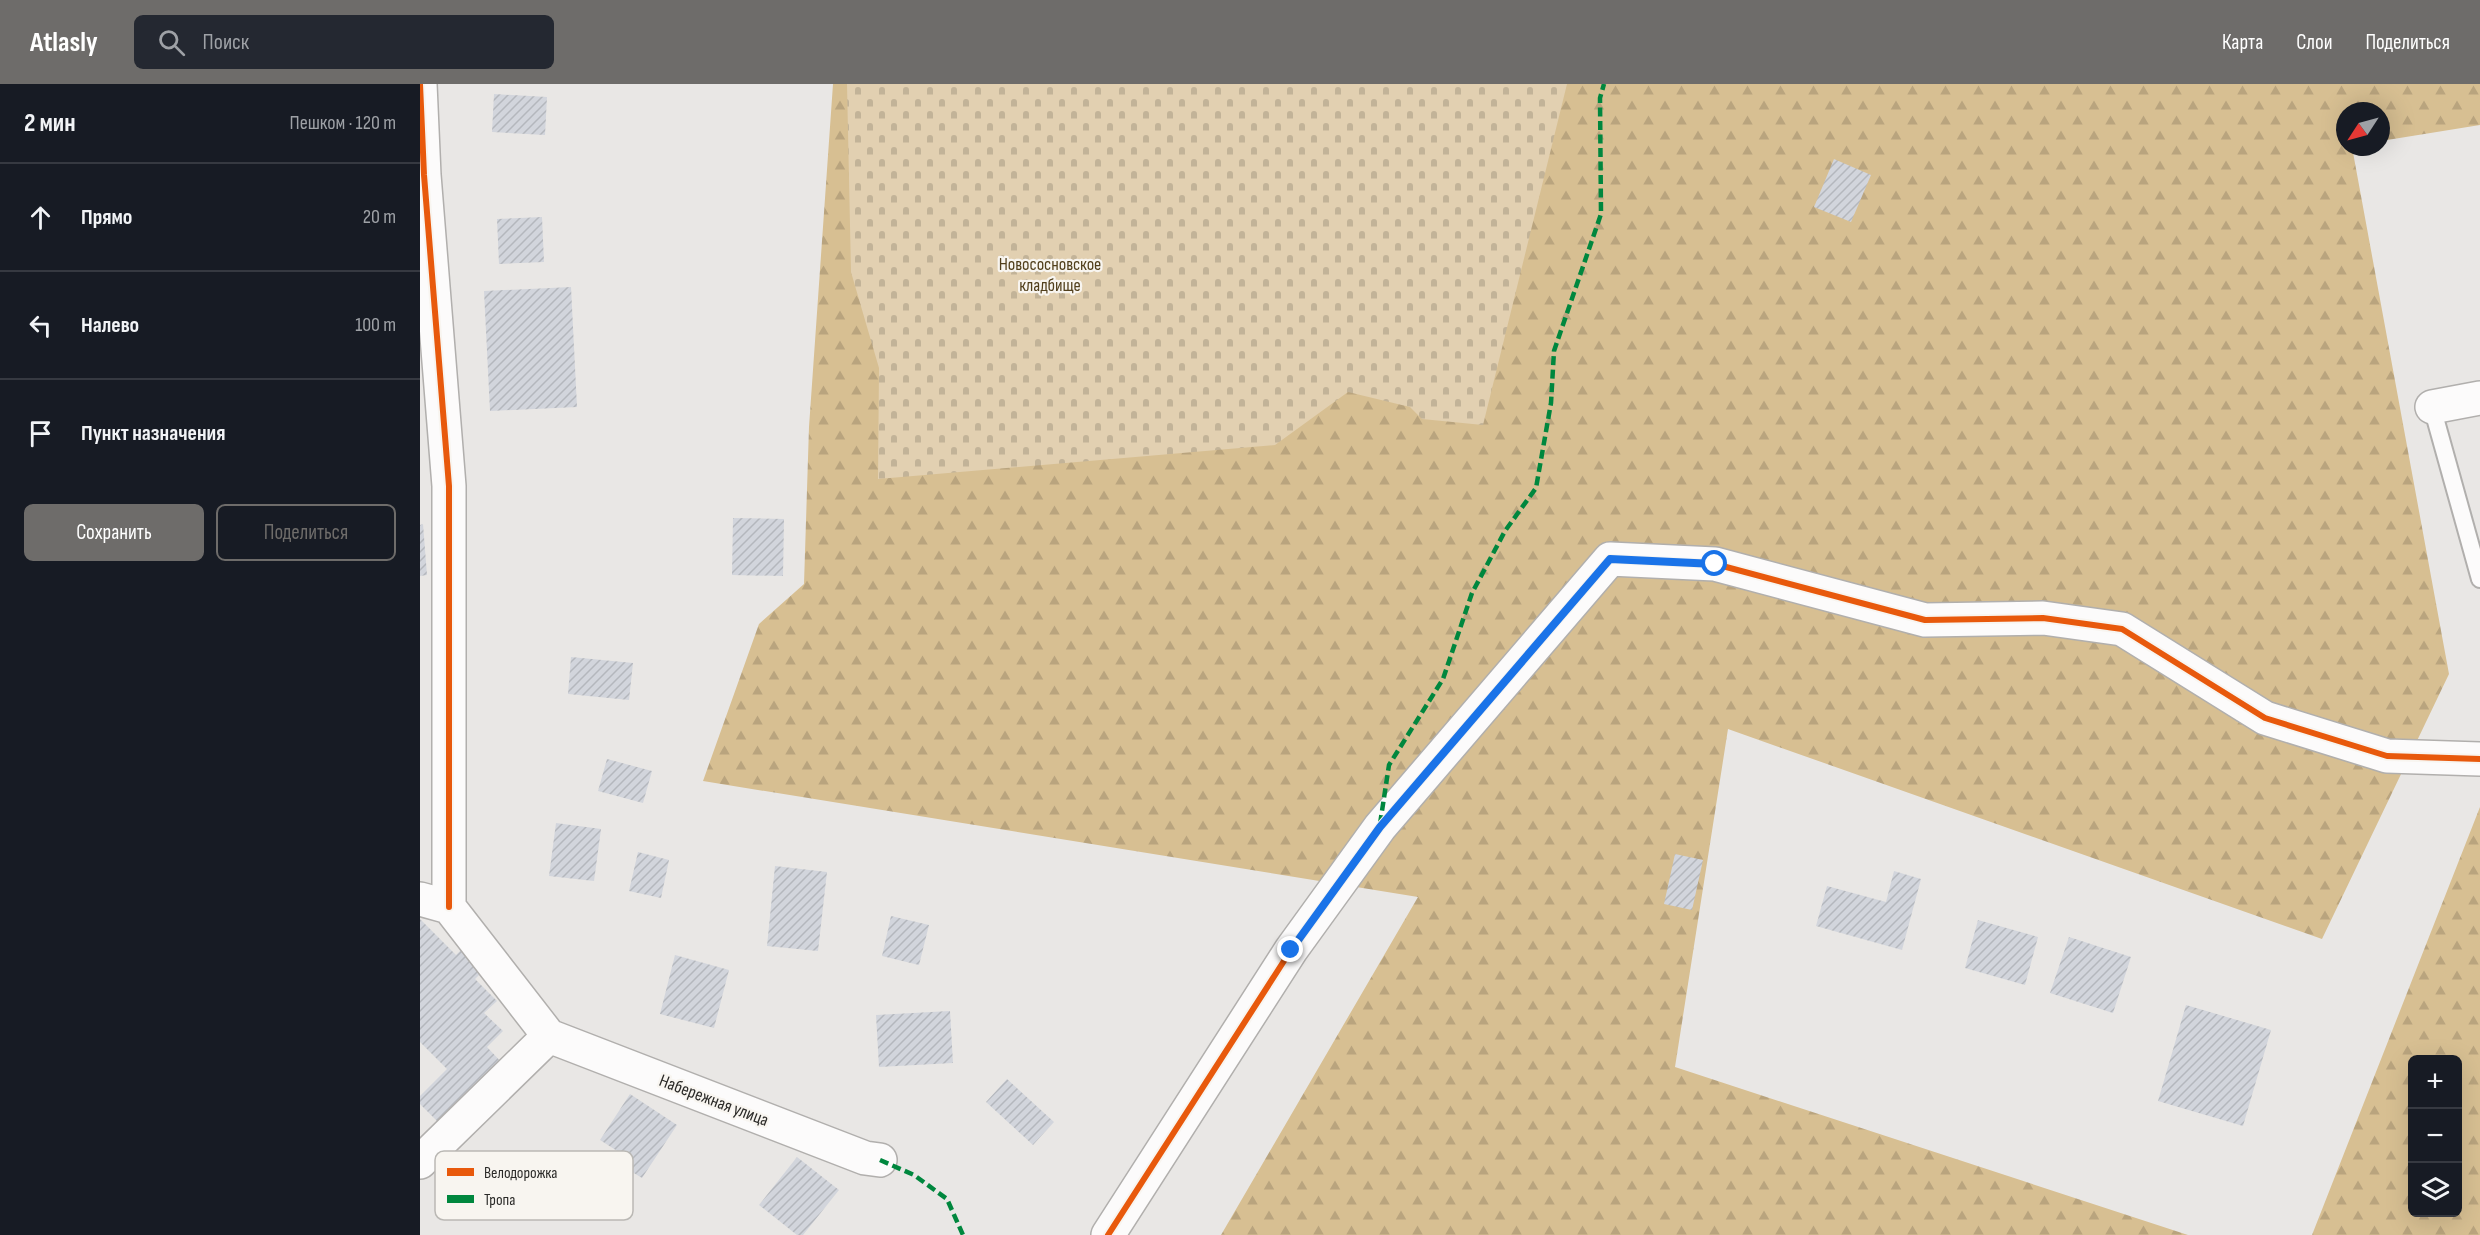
<!DOCTYPE html>
<html lang="ru">
<head>
<meta charset="utf-8">
<style>
  body { margin:0; font-family:"Sofia Sans Condensed",sans-serif; background:#242831; color:#f1f3f6 }
  .controls { position:absolute; right:18px; bottom:18px; display:grid; overflow:hidden; border-radius:9px; box-shadow:0 6px 24px #0002 }
  .controls button { width:54px; height:54px; display:grid; place-items:center; padding:0; border:0; border-bottom:2px solid #363941; background:#171b24; color:#f1f3f6; font:30px sans-serif }
  .compass { position:absolute; left:1916px; top:18px; width:54px; height:54px; border-radius:50%; background:#171b24; box-shadow:0 6px 24px #0002; rotate:234deg }
  .stop { position:absolute; width:18px; height:18px; margin:-14px; border:4px solid #1a73e8; border-radius:50%; background:#fff }
  .stop.end { background:#1a73e8; border-color:#fff; box-shadow:0 2px 6px #0008 }
  .list { margin:0; padding:0; list-style:none }
  h2 { display:flex; justify-content:space-between; align-items:center; height:78px; margin:0; padding:0 24px; font-size:26px }
  h2 small { font-size:20px; font-weight:400; color:#9ea1a6 }
  .list li { display:grid; grid-template-columns:39px 1fr auto; gap:18px; align-items:center; box-sizing:border-box; height:108px; padding:0 24px; border-top:2px solid #363941 }
  .list b { display:block; font-size:22px; white-space:nowrap }
  .list em { font-size:20px; font-style:normal; color:#9ea1a6 }
  .actions { display:flex; gap:12px; padding:18px 24px }
  .actions a { flex:1; padding:14px 0; border:2px solid #6e6c6a; border-radius:9px; text-align:center; font-size:21px; color:#6e6c6a }
  .actions .main { background:#6e6c6a; color:#fff }
  .icon { flex:none; width:33px; height:33px; fill:none; stroke:currentColor; stroke-width:2; stroke-linecap:round; stroke-linejoin:round }
  .map { position:relative; flex:none; width:2060px; height:1151px; overflow:hidden }
  header { display:flex; align-items:center; gap:36px; box-sizing:border-box; height:84px; padding:0 30px; background:#6e6c6a; color:#fff }
  header strong { font-size:28px }
  nav { display:flex; gap:33px; margin-inline-start:auto; font-size:21px }
  .search { width:420px; height:54px; background:#242831; display:flex; align-items:center; gap:15px; box-sizing:border-box; padding:0 21px; border-radius:9px; color:#9ea1a6; font-size:22px }
  main { display:flex }
  aside { flex:1; background:#171b24 }
  .map>svg:first-child { display:block }
  .forest { fill:url(#forest-firs); fill-rule:evenodd }
  .cemetery { fill:url(#cemetery-stones) }
  .building { fill:url(#building-hatch) }
  .lines { fill:none; stroke-linecap:round; stroke-linejoin:round }
  .lane-casing { stroke:#b1afad; stroke-width:20 }
  .street-casing { stroke:#b1afad; stroke-width:36 }
  .lane { stroke:#fcfbfb; stroke-width:16 }
  .street { stroke:#fcfbfb; stroke-width:33 }
  .quiet { stroke:#00873e; stroke-width:4.5; stroke-dasharray:9 4.5; stroke-linecap:butt }
  .cycleway-casing { stroke:#f8f5f0; stroke-width:10 }
  .cycleway { stroke:#e8590c; stroke-width:6 }
  .route { stroke:#1a73e8; stroke-width:8 }
  .labels { text-anchor:middle; stroke-width:4.5; stroke-linejoin:round; paint-order:stroke }
  .park-label { font-size:18px; fill:#513f1c; stroke:#f8f5f0 }
  .street-label { font-size:18px; fill:#2b2a28; stroke:#f8f5f0 }
  .key { fill:#f8f5f0; stroke:#bab8b4; stroke-width:1.5 }
  .key-label { font-size:16px; fill:#2b2a28 }
</style>
</head>
<body>
<header>
<strong>Atlasly</strong>
<div class="search"><svg class="icon" aria-label="search" viewBox="0 0 24 24"><circle cx="10" cy="10" r="6"/><path d="M15 15l6 6"/></svg>Поиск</div>
<nav><a>Карта</a><a>Слои</a><a>Поделиться</a></nav>
</header>
<main>
<aside>
<h2>2 мин<small>Пешком · 120 m</small></h2>
<ul class="list">
<li><svg class="icon" aria-label="ahead" viewBox="0 0 24 24"><path d="M12 20V5M6 11l6-6 6 6"/></svg><div><b>Прямо</b></div><em>20 m</em></li>
<li><svg class="icon" aria-label="left" viewBox="0 0 24 24"><path d="M17 20v-9H6M10 6l-5 5 5 5"/></svg><div><b>Налево</b></div><em>100 m</em></li>
<li><svg class="icon" aria-label="arrive" viewBox="0 0 24 24"><path d="M6 21V4h12l-3 4 3 4H6"/></svg><div><b>Пункт назначения</b></div></li>
</ul>
<div class="actions"><a class="main">Сохранить</a><a>Поделиться</a></div>
</aside>
<div class="map">
<svg width="2060" height="1151" viewBox="0 0 2060 1151">
  <defs>
    <pattern id="forest-firs" width="22" height="20" patternUnits="userSpaceOnUse" patternTransform="scale(1.5)"><rect width="22" height="20" fill="#d7bf92"/><path d="M5 1l3.5 6h-7zM16 11l3.5 6h-7z" fill="#b9a47e"/></pattern>
    <pattern id="cemetery-stones" width="16" height="16" patternUnits="userSpaceOnUse" patternTransform="scale(1.5)"><rect width="16" height="16" fill="#e2d0b1"/><path d="M2 7V4a2 2 0 0 1 4 0v3zM10 15v-3a2 2 0 0 1 4 0v3z" fill="#c2b398"/></pattern>
    <pattern id="building-hatch" width="6" height="6" patternUnits="userSpaceOnUse" patternTransform="scale(1.5)"><rect width="6" height="6" fill="#d2d5dc"/><path d="M-1 1l2-2M0 6l6-6M5 7l2-2" fill="none" stroke="#b4b7bd"/></pattern>
  </defs>
  <rect width="100%" height="100%" fill="#e9e7e5"/>
  <path class="forest" d="M413 0H2060V41L1961 57V27H1925V63H1932L2029 590 1902 855 1308 645 1255 983 1768 1151H801L998 813 283 697 339 540 384 500 389 343Z
    M2060 723V1151H1892ZM1992 976H2038V1128H1992Z"/>
  <path class="cemetery" d="M427 0H1147L1063 341 1002 335 990 323 928 308 855 361 458 395 459 284 431 188Z"/>
  <path class="building" d="M74 10 127 13 125 51 72 48Z
    M1414 75 1451 91 1431 138 1394 123Z
    M122 133 124 178 79 180 77 135Z
    M151 203 157 323 70 327 64 207Z
    M313 434 364 435 363 492 312 491Z
    M3 440 7 491 0 492V441Z
    M151 573 213 579 209 616 148 610Z
    M187 675 232 687 223 719 178 707Z
    M136 739 181 745 174 797 129 792Z
    M218 768 249 776 241 814 209 807Z
    M1255 770 1283 776 1272 826 1244 820Z
    M355 782 407 788 398 867 347 862Z
    M1474 787 1501 795 1482 866 1396 842 1407 802 1466 818Z
    M471 832 509 841 499 881 462 872Z
    M0 835 36 871 43 864 64 886 55 895 77 917 64 929 83 947 67 963 85 982 23 1043 0 1020V1012L27 985 0 958Z
    M1558 836 1618 853 1605 901 1545 884Z
    M1649 853 1711 873 1693 929 1630 909Z
    M255 871 309 886 294 944 240 930Z
    M1766 921 1851 946 1823 1042 1738 1017Z
    M530 927 533 979 459 983 456 931Z
    M587 995 634 1038 613 1061 566 1018Z
    M210 1010 257 1041 222 1094 196 1078 202 1070 180 1056Z
    M377 1073 419 1106 383 1151H377L339 1121Z"/>
  <g class="lines">
    <defs>
      <path id="lane" d="M2012 323 2060 495"/>
      <path id="street" d="M0 0 4 91 29 402V823
        M2012 323 2060 314
        M0 815 29 823 129 952 445 1074 460 1076
        M0 1078 129 952
        M688 1151 871 866 960 743 1190 475 1295 480 1505 536 1623 534 1702 545 1845 634 1967 672 2060 675"/>
    </defs>
    <use href="#lane" class="lane-casing"/>
    <use href="#street" class="street-casing"/>
    <use href="#lane" class="lane"/>
    <use href="#street" class="street"/>
    <path class="quiet" d="M960 740 969 681 1023 595 1052 509 1085 447 1116 404 1131 319 1134 267 1181 130 1180 14 1184 0
      M460 1076 494 1091 527 1115 543 1151"/>
    <defs>
      <path id="cycleway" d="M0 0 4 91 29 402V823
        M688 1151 871 866 960 743 1190 475 1295 480 1505 536 1623 534 1702 545 1845 634 1967 672 2060 675"/>
    </defs>
    <use href="#cycleway" class="cycleway-casing"/>
    <use href="#cycleway" class="cycleway"/>
  </g>
  <g class="lines">
    <path class="route" d="M871 866 960 743 1190 475 1295 480"/>
  </g>
  <g class="labels">
    <g class="park-label">
      <text x="630" y="186">Новососновское<tspan x="630" dy="21">кладбище</tspan></text>
    </g>
    <g class="street-label">
      <text transform="translate(294 1016) rotate(21)" y="6">Набережная улица</text>
    </g>
  </g>
  <rect x="15" y="1067" width="198" height="69" rx="9" class="key"/>
  <rect x="27" y="1084" width="27" height="8" fill="#e8590c"/>
  <rect x="27" y="1111" width="27" height="8" fill="#00873e"/>
  <g class="key-label">
    <text x="64" y="1094">Велодорожка</text>
    <text x="64" y="1121">Тропа</text>
  </g>
</svg>
<div class="controls">
<button>+</button>
<button>−</button>
<button><svg class="icon" aria-label="layers" viewBox="0 0 24 24"><path d="M12 4l9 5-9 5-9-5zM3 14l9 5 9-5"/></svg></button>
</div>
<svg class="compass" viewBox="-18 -18 36 36"><path d="M0-13l5 13h-10z" fill="#e53935"/><path d="M0 13l5-13h-10z" fill="#9ea1a6"/></svg>
<div class="stop" style="left:1295px;top:480px"></div>
<div class="stop end" style="left:871px;top:866px"></div>
</div>
</main>
</body>
</html>
